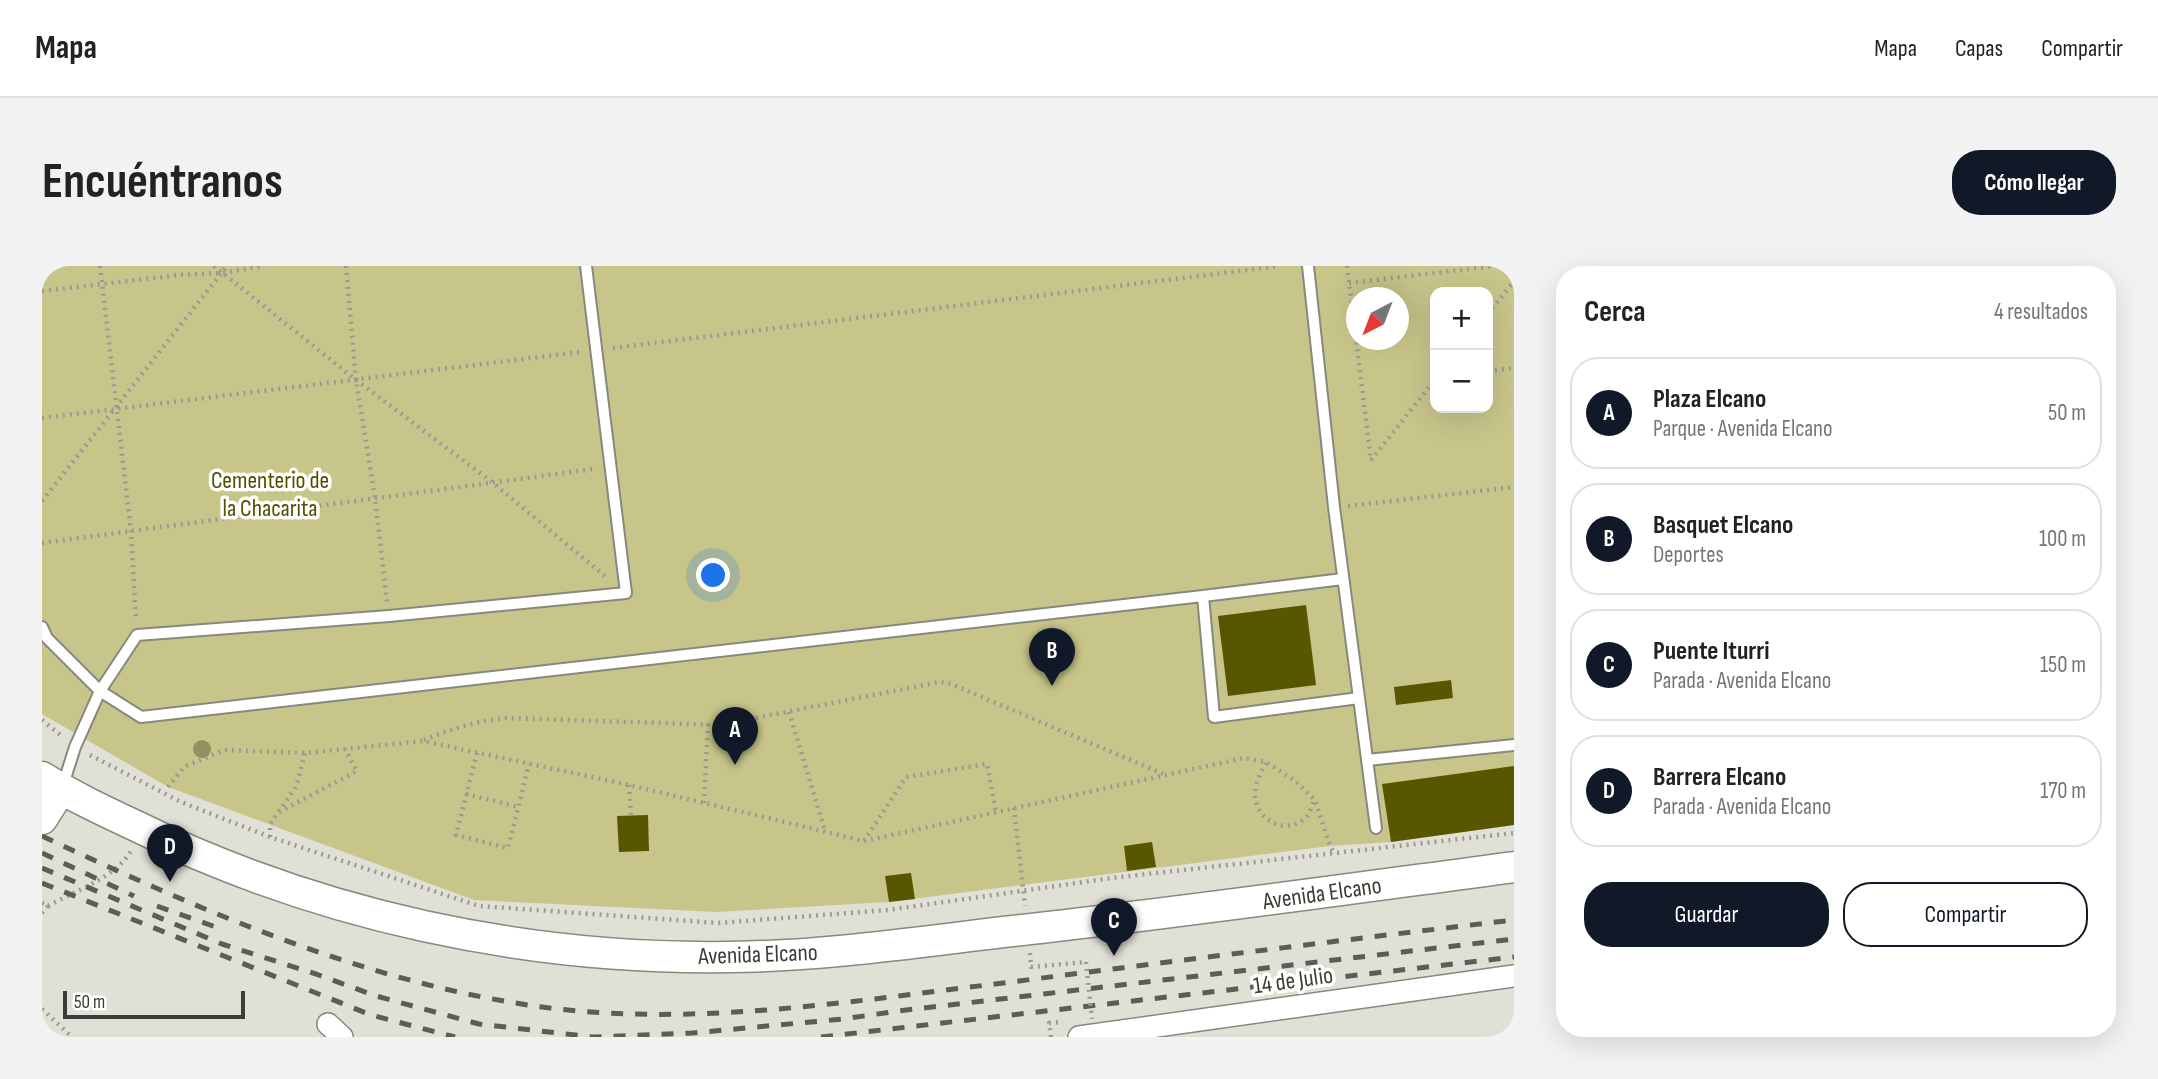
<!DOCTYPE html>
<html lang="es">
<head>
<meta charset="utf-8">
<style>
  body { margin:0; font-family:"Sofia Sans Condensed",sans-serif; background:#f2f2f2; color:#222 }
  .controls { position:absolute; right:21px; top:21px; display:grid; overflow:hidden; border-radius:14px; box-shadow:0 7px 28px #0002 }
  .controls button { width:63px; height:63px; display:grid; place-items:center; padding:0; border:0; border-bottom:2px solid #e0e0e0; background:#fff; color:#222; font:35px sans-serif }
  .compass { position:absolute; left:1304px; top:21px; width:63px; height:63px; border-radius:50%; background:#fff; box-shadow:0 7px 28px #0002; rotate:222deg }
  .scale { position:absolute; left:21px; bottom:18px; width:182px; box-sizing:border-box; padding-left:7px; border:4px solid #3c3c38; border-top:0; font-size:19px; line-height:24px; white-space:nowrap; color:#3c3c38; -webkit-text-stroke:5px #fffffe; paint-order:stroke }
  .you { position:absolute; left:672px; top:310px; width:24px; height:24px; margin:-18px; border:5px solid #fff; border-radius:50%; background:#1a73e8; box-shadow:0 0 0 10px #1a73e833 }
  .badge { display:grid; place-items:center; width:46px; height:46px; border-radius:50%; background:#111827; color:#fff; font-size:23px; font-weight:700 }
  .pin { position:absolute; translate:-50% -58px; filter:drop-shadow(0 2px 4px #0008) }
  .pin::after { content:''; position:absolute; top:37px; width:24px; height:21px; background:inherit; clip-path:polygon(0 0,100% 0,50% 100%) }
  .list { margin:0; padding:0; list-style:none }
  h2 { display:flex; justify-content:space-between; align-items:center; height:91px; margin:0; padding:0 28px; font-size:30px }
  h2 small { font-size:23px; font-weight:400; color:#767676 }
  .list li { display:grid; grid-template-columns:46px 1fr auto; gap:21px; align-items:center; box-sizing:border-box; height:112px; margin:0 14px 14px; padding:0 14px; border:2px solid #e0e0e0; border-radius:28px }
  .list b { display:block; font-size:26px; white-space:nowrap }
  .list p { margin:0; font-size:23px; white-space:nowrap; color:#767676 }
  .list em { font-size:23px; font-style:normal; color:#767676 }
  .actions { display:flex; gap:14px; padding:21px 28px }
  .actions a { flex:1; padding:16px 0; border:2px solid #111827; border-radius:28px; text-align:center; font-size:24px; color:#111827 }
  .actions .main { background:#111827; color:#fff }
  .map { position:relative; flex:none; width:1472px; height:771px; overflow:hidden; border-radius:28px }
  header { display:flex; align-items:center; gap:42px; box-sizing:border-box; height:98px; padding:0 35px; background:#fff; border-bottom:2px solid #e0e0e0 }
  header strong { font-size:33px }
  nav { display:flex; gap:38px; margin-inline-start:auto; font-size:24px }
  .intro { display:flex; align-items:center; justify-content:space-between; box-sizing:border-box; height:168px; padding:0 42px }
  h1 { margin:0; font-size:49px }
  .button { padding:18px 32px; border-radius:28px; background:#111827; color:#fff; font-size:24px; font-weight:700 }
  main { display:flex; gap:42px; padding:0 42px }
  aside { flex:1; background:#fff; border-radius:28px; box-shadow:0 7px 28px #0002 }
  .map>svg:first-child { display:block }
  .green { fill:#c7c58a; fill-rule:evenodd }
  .building { fill:#595600 }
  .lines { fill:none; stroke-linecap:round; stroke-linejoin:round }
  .lane-casing { stroke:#88887f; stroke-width:14 }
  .street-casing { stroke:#88887f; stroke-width:24 }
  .secondary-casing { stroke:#88887f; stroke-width:33 }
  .path { stroke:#9a9a93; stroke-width:4.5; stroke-dasharray:2 5; stroke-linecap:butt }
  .lane { stroke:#fff; stroke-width:10 }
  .street { stroke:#fff; stroke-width:21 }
  .secondary { stroke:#fff; stroke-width:30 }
  .rail { stroke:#5d5d58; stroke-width:5; stroke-dasharray:12 12; stroke-linecap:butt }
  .path-bridge { stroke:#9a9a93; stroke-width:4.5; stroke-dasharray:2 5; stroke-linecap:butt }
  .tree { fill:#929061 }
  .labels { text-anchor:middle; stroke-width:7; stroke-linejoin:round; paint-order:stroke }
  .park-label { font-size:24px; fill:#534f01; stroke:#fffffe }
  .street-label { font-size:24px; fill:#3c3c38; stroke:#fffffe }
</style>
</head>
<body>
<header>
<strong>Mapa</strong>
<nav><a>Mapa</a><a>Capas</a><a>Compartir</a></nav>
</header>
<div class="intro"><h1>Encuéntranos</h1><a class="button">Cómo llegar</a></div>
<main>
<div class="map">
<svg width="1472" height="771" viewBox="0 0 1472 771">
  <rect width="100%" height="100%" fill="#e0e0d7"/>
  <path class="green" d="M0 0H1472V559L1349 576 1288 580 847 636 674 646 432 634 126 521 0 448ZM1393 26H1446V142H1393ZM1314 32H1356V74H1314Z"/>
  <path class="building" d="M1264 339 1274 419 1186 430 1176 350Z
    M1409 414 1411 432 1354 439 1352 421Z
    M1472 500V559L1349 576 1340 518Z
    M606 549 607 585 577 586 575 550Z
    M1110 576 1114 601 1085 605 1082 580Z
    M869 607 873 633 847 636 843 610Z"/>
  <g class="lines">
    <defs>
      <path id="lane" d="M1266 0 1292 241 1334 562
        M1161 330 1301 313
        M0 361 5 372 58 425 99 451 1161 330 1172 451 1317 432
        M1325 494 1472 479
        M21 519 33 481 58 425 95 369 347 350 584 327 544 0"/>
      <path id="street" d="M286 758 300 771
        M1037 771 1472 710"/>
      <path id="secondary" d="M0 511C30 530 62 545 94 560 278 650 484 694 688 691 792 690 895 673 998 662 1156 644 1314 622 1472 601
        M0 553 19 523"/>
    </defs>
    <use href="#lane" class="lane-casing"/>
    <use href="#street" class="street-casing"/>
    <use href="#secondary" class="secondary-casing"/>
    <path class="path" d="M58 0 89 265 94 354
      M172 0 314 114 450 216 564 311
      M304 0 314 114 333 232 345 336
      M1305 0 1329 195
      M1307 17 1452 0
      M0 25 137 9 180 7 221 0
      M1446 48 1472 15
      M571 82 1238 0
      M1446 105 1472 102
      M0 152 538 86
      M1329 194 1393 114
      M0 235 185 0
      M1306 240 1472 221
      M0 277 552 203
      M747 446 783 565
      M0 454 21 471
      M382 474C408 463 438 454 466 452L677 459 898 416 909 418 1124 509
      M435 487 414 569 466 582 487 498
      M48 489 139 536 228 571 437 640 676 657 846 644 1070 612 1472 567
      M1224 497C1219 506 1213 517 1213 528 1213 555 1246 571 1265 550 1268 546 1270 540 1272 535
      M587 519 589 550
      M126 521 142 501 182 484 263 487 381 475 587 519 822 575 1202 492 1224 496 1252 514 1273 534 1288 580 1293 588
      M424 528 476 541
      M662 537 666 458
      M972 542 983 640
      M237 546 315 505 303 483
      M228 571V558L254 521 263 487
      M822 575 864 511 945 498 954 546
      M0 637 6 640 0 647
      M6 640C33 625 73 612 89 585
      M988 687 989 701 1044 696
      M0 743 30 771
      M1009 771 1007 757 1021 756"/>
    <use href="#lane" class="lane"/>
    <use href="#street" class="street"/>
    <use href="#secondary" class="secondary"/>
    <path class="rail" d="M0 570C160 645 324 717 500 741 650 761 804 736 953 718 1126 696 1299 674 1472 654
      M0 587 92 630
      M0 602 180 678 274 708 334 730 437 758 551 771 650 767 801 753 856 745 1472 673
      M0 617 329 749 413 771
      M115 640 182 664
      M779 771 1472 691"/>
    <path class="path-bridge" d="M1044 696 1050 753"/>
  </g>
  <circle class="tree" cx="160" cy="483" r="9"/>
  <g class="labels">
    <g class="park-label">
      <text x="228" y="222">Cementerio de<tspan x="228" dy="28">la Chacarita</tspan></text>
    </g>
    <g class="street-label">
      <text transform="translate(1280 627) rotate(-8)" y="8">Avenida Elcano</text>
      <text transform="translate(716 688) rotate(-2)" y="8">Avenida Elcano</text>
      <text transform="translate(1251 714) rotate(-8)" y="8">14 de Julio</text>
    </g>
  </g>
</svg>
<div class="controls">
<button>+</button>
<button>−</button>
</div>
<svg class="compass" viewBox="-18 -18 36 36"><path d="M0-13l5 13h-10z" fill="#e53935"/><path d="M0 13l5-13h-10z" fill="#767676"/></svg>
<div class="scale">50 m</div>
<div class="you"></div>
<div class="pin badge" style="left:693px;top:499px">A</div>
<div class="pin badge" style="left:1010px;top:420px">B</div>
<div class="pin badge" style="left:1072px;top:690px">C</div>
<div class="pin badge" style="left:128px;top:616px">D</div>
</div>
<aside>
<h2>Cerca<small>4 resultados</small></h2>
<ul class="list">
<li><span class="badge">A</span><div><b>Plaza Elcano</b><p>Parque · Avenida Elcano</p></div><em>50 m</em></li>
<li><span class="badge">B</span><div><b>Basquet Elcano</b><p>Deportes</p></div><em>100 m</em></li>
<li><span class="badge">C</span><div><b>Puente Iturri</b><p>Parada · Avenida Elcano</p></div><em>150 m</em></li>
<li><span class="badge">D</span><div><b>Barrera Elcano</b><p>Parada · Avenida Elcano</p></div><em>170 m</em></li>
</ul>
<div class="actions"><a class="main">Guardar</a><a>Compartir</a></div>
</aside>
</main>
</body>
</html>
